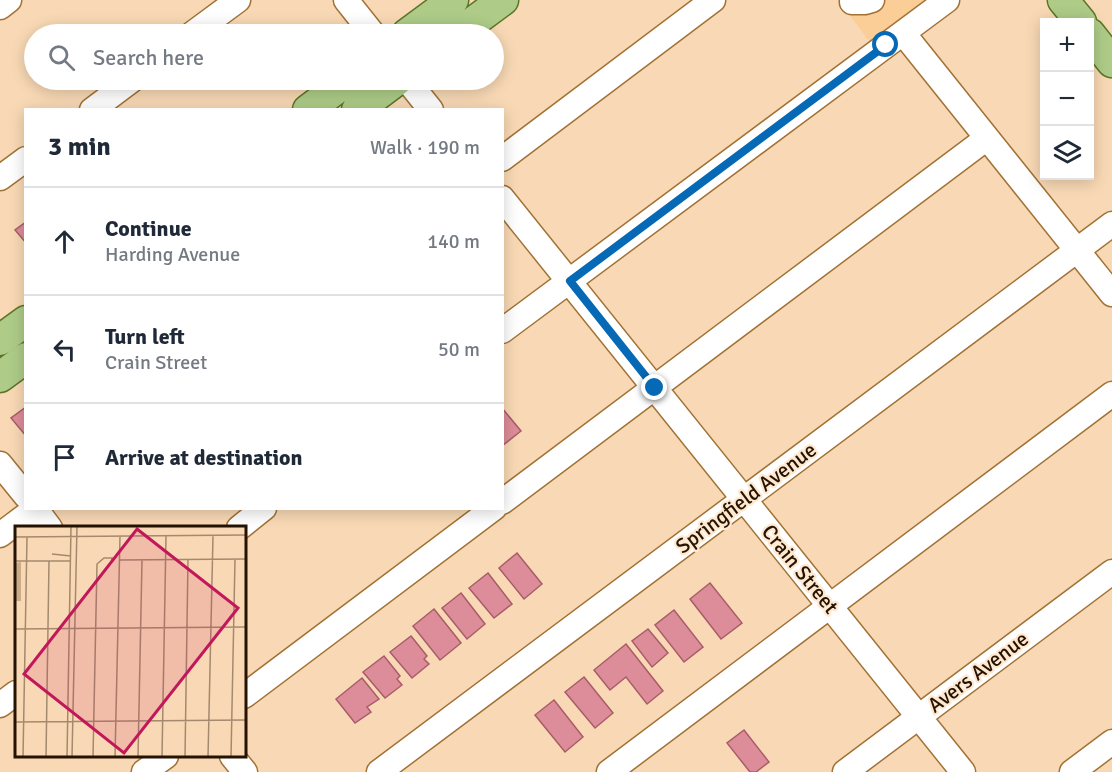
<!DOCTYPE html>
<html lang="en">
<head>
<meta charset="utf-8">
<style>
  body { margin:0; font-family:Signika,sans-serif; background:#f2f2f3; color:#1f2937 }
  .controls { position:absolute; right:18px; top:18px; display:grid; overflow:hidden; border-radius:0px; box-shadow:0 3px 15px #0003 }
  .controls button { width:54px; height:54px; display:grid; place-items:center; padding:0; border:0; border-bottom:2px solid #e0e1e3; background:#fff; color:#1f2937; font:30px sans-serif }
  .stop { position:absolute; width:18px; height:18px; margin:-14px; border:4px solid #0569b5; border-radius:50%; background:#fff }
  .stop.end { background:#0569b5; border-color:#fff; box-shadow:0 2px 6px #0008 }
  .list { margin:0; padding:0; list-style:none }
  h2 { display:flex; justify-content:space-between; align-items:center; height:78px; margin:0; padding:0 24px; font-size:26px }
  h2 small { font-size:20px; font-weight:400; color:#747a83 }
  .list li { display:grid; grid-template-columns:39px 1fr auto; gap:18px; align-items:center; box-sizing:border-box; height:108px; padding:0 24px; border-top:2px solid #e0e1e3 }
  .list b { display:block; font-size:22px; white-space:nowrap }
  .list p { margin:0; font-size:20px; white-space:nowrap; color:#747a83 }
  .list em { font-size:20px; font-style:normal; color:#747a83 }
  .icon { flex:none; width:33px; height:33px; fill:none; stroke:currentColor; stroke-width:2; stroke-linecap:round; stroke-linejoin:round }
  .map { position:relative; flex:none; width:1112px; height:772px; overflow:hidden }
  .search { position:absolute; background:#fff; box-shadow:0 3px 15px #0003; left:24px; top:24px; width:480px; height:66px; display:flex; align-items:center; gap:15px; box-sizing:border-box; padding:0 21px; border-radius:33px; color:#747a83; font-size:22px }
  .panel { position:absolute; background:#fff; box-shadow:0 3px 15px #0003; left:24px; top:108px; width:480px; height:402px; border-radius:0px }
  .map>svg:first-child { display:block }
  .built { fill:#fbcd97 }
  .building { fill:#dd8d99; stroke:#a85d69; stroke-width:1.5 }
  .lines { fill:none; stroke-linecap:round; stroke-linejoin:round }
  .minor-casing { stroke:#a27235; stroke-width:27 }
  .major-casing { stroke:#5b7525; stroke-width:33 }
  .minor { stroke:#fff; stroke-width:24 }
  .major { stroke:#aecc88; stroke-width:30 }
  .route { stroke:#0569b5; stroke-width:8 }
  .labels { text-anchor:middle; stroke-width:4.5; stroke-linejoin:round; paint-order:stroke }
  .street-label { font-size:21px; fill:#251200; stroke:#fee8d0 }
  .inset-road { fill:none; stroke:#a4896d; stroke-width:1.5 }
  .view { fill:#c2185b; fill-opacity:0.15; stroke:#c2185b; stroke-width:3 }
  .inset-edge { fill:none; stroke:#251200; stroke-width:3 }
</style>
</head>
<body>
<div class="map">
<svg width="1112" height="772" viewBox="0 0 1112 772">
  <rect width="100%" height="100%" fill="#f9d9b5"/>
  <path class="built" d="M838 0H935L874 47Z"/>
  <path class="building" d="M26 222V243L15 230Z
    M26 407V436L11 418Z
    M502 408 521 431 502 446Z
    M517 553 542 584 524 599 499 568Z
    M488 573 512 604 494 618 469 588Z
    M710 583 742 623 721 639 690 599Z
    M461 593 485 624 467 639 442 608Z
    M434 609 461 643 440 660 413 626Z
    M674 610 703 647 684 662 655 625Z
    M648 629 668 653 652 667 632 641Z
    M411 636 427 656 424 659 429 664 412 678 390 652Z
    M626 644 663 691 647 704 626 677 610 690 594 670Z
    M384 656 400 676 397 679 402 685 385 698 363 672Z
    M584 677 613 713 595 728 565 692Z
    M362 678 379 699 367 707 371 712 355 723 336 699Z
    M554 700 583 737 565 752 535 715Z
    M744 730 769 762 756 772H750L727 743Z"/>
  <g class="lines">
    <defs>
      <path id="minor" d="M346 0 373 34
        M852 2H865L872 0
        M0 7 9 0
        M903 33 1112 294
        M192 34 238 0
        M407 80 431 110
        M92 110 132 80
        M502 159 713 0
        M0 178 26 159
        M502 198 963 772
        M502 331 947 0
        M0 464 26 496
        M502 502 987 138
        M35 508 50 528
        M239 528 264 508
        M0 535 36 508
        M244 696 494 508
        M0 705 16 693
        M232 756 245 772
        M144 772 166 756
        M379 772 1112 224
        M609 772 1112 394
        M845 772 1112 572
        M1072 772 1112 742"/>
      <path id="major" d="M1063 0 1081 22
        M407 34 453 0
        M457 34 503 0
        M1090 34 1112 62
        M308 110 348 80
        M357 110 397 80
        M0 340 26 321
        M0 377 26 358"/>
    </defs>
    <use href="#minor" class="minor-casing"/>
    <use href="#major" class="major-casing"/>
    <use href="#minor" class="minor"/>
    <use href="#major" class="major"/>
  </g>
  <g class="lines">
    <path class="route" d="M655 388 570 281 886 45"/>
  </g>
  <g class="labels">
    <g class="street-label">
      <text transform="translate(746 498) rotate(-37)" y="7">Springfield Avenue</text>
      <text transform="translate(800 569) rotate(51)" y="7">Crain Street</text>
      <text transform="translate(978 672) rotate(-37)" y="7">Avers Avenue</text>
    </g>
  </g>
  <g transform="translate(15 526)">
    <rect width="231" height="231" fill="#f9d9b5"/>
    <path d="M6 36V75H0V37Z" fill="#cbac89"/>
    <path class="inset-road" d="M0 11 231 9M37 28 56 30M105 34 231 33M0 35H56M0 103 231 101M0 196 231 194M8 231 12 11M31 231 34 35M52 231 56 0M57 231 62 0M78 231 82 38 89 32H97L96 38M100 231 105 10M123 231 127 34M147 231 151 10M170 231 173 33M193 231 198 10M216 231 220 33"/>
    <path class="view" d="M122 3 223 82 109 227 9 148Z"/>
    <rect width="231" height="231" class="inset-edge"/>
  </g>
</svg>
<div class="controls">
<button>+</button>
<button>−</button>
<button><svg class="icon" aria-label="layers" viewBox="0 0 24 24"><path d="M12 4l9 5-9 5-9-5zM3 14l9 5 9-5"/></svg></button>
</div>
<div class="stop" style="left:886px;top:45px"></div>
<div class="stop end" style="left:655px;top:388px"></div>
<div class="search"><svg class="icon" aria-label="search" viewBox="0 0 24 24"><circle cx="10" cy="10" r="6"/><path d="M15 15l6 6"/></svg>Search here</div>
<section class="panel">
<h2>3 min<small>Walk · 190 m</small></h2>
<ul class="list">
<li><svg class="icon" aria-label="ahead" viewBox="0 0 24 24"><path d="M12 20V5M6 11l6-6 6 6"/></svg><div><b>Continue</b><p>Harding Avenue</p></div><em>140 m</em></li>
<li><svg class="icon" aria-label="left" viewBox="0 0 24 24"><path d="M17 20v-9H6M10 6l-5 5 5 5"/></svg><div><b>Turn left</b><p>Crain Street</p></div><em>50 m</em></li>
<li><svg class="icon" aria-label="arrive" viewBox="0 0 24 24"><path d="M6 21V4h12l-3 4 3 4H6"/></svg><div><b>Arrive at destination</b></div></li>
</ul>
</section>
</div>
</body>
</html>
